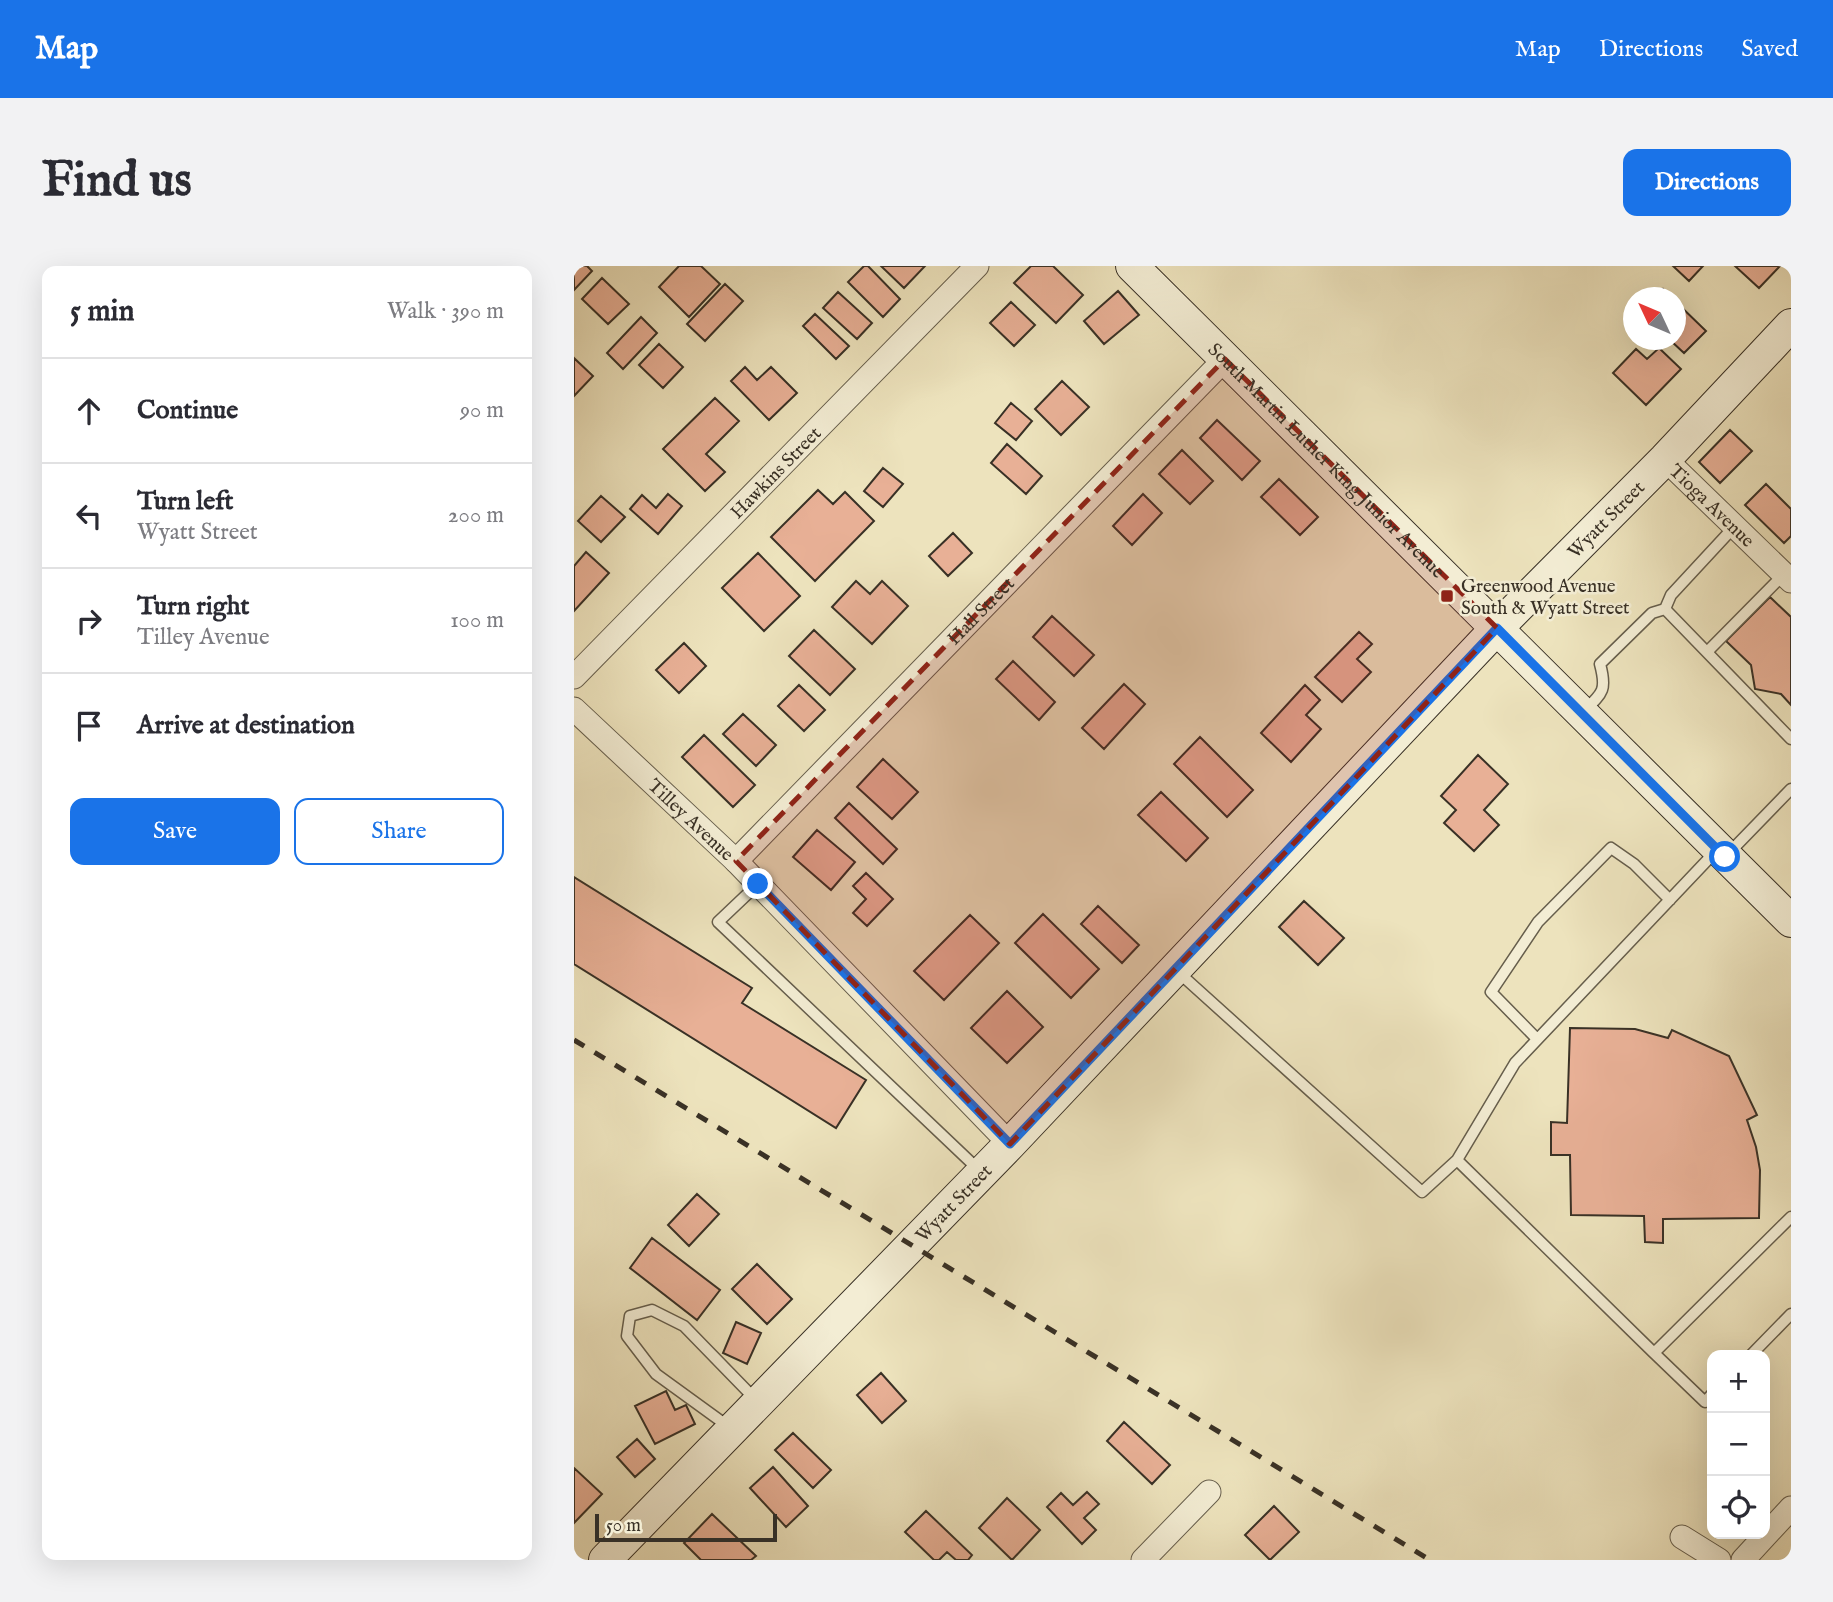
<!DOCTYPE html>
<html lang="en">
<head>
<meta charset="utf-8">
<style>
  body { margin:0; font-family:"IM FELL English",serif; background:#f2f2f3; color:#2b2b33 }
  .controls { position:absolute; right:21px; bottom:21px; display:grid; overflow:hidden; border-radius:14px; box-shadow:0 7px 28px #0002 }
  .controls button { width:63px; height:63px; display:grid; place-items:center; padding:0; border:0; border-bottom:2px solid #e1e1e2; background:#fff; color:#2b2b33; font:35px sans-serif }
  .compass { position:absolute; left:1049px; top:21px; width:63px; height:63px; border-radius:50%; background:#fff; box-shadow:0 7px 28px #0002; rotate:314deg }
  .scale { position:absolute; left:21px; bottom:18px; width:182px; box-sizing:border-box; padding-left:7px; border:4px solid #393126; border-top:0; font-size:19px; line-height:24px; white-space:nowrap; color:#393126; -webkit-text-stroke:5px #f3edd4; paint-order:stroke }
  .stop { position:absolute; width:21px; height:21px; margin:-16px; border:5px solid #1a73e8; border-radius:50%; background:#fff }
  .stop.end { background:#1a73e8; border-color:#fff; box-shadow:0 2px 7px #0008 }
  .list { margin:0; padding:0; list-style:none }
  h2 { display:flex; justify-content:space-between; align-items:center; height:91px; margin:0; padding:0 28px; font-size:30px }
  h2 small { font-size:23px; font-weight:400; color:#7c7c81 }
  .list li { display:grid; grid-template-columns:46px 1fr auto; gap:21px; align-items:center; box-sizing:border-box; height:105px; padding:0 28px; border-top:2px solid #e1e1e2 }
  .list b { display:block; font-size:26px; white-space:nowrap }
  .list p { margin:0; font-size:23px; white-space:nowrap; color:#7c7c81 }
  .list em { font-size:23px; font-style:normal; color:#7c7c81 }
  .actions { display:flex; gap:14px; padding:21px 28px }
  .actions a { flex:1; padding:16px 0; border:2px solid #1a73e8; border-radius:14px; text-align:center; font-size:24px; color:#1a73e8 }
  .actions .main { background:#1a73e8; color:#fff }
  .icon { flex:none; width:38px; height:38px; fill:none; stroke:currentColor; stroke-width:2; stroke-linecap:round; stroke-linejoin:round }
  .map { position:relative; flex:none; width:1217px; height:1294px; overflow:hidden; border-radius:14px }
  header { display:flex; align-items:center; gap:42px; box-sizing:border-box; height:98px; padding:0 35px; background:#1a73e8; color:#fff }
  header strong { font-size:33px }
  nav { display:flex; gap:38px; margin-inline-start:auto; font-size:24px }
  .intro { display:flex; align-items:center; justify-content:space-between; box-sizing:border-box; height:168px; padding:0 42px }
  h1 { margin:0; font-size:49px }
  .button { padding:18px 32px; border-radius:14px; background:#1a73e8; color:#fff; font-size:24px; font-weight:700 }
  main { display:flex; gap:42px; padding:0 42px }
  aside { flex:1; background:#fff; border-radius:14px; box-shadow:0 7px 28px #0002 }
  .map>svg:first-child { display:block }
  .building { fill:#e8b096; stroke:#393126; stroke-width:2 }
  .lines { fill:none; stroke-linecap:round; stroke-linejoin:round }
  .lane-casing { stroke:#665e4c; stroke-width:13 }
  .street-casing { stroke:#665e4c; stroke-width:25 }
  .secondary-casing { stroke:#393126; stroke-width:34 }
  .lane { stroke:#f3edd4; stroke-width:10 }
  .street { stroke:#f3edd4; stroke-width:23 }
  .secondary { stroke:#f3edd4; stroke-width:32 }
  .rail { stroke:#393126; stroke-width:5; stroke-dasharray:12 12; stroke-linecap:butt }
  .route { stroke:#1a73e8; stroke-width:9 }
  .marked { fill:#8f2418; fill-opacity:0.2; stroke:#8f2418; stroke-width:5; stroke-dasharray:14 9; stroke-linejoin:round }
  .poi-dot { fill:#8f2418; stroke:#f3edd4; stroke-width:2.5 }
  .labels { text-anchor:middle; stroke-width:5; stroke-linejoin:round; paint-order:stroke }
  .street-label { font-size:19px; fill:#393126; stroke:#f3edd4 }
  .poi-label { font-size:19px; fill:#393126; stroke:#f3edd4; text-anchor:start }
</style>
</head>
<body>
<header>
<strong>Map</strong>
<nav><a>Map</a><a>Directions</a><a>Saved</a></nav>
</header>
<div class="intro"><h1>Find us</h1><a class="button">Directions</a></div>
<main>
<aside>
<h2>5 min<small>Walk · 390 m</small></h2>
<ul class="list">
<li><svg class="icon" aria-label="ahead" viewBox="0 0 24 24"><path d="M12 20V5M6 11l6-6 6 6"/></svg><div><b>Continue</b></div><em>90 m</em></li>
<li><svg class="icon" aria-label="left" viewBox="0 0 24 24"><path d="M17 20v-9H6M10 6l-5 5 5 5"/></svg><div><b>Turn left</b><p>Wyatt Street</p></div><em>200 m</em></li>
<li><svg class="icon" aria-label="right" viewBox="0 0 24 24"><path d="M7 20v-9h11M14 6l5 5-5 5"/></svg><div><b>Turn right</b><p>Tilley Avenue</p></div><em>100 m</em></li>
<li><svg class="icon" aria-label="arrive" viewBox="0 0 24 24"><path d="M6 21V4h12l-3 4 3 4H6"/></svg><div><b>Arrive at destination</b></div></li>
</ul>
<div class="actions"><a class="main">Save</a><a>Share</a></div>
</aside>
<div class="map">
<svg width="1217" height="1294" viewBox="0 0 1217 1294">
  <rect width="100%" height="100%" fill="#ede3bd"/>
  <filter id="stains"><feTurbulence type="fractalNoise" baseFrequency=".00286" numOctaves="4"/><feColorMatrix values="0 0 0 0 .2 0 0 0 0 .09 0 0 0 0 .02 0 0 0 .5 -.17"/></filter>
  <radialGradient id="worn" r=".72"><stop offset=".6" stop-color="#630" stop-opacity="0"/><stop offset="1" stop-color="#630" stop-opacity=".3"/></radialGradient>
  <path class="building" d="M0 0H13L18 5 0 24Z
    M105 0H127L146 18 115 51 85 21Z
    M290 0H294L326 33 309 51 274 16Z
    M307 0H351L330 22Z
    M457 0H479L509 29 482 57 440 17Z
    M1099 0H1129L1115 15Z
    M1161 0H1206L1185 22Z
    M28 12 55 38 34 58 8 33Z
    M151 18 169 35 131 75 113 58Z
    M1089 23 1098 32H1080Z
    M544 25 565 49 530 78 510 55Z
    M264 26 298 57 283 73 249 42Z
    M1101 35 1132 65 1110 87 1096 74H1101Z
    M437 36 461 59 440 80 416 57Z
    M241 48 275 80 262 93 229 60Z
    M67 51 83 67 49 103 33 87Z
    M85 78 109 101 89 122 65 99Z
    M1085 82 1107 103 1072 139 1039 107 1062 83 1073 93Z
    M0 92 19 110 0 130Z
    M171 101 183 114 197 101 223 127 195 154 157 115Z
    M488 115 515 141 487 169 461 143Z
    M141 132 165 155 132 188 151 206 131 225 89 183Z
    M437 137 458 155 442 174 421 157Z
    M643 154 686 195 668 214 626 172Z
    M1156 164 1178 185 1146 217 1125 196Z
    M433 178 468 210 452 228 417 197Z
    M608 184 639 215 616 238 585 208Z
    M309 202 329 218 309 241 290 225Z
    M705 213 744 251 726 269 687 231Z
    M1192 218 1217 243V270L1210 277 1171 239Z
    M244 224 259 238 271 226 300 255 241 315 197 271Z
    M94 228 108 240 84 268 56 243 68 229 82 242Z
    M569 228 588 247 558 279 539 260Z
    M27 230 51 251 27 276 4 255Z
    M379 267 398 287 374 310 355 290Z
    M12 286 35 307 0 345V300Z
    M184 287 226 330 190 365 148 322Z
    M282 315 296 328 308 315 334 340 298 378 258 341Z
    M1196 331 1217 351V439L1207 428 1181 423 1177 399 1152 375Z
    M478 350 520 389 500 410 459 371Z
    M240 364 281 403 256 429 215 390Z
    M785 366 798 378 783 393 797 406 768 436 741 411Z
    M110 377 132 400 105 427 82 404Z
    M439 395 481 436 465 454 422 413Z
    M550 418 571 438 530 483 508 462Z
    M225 419 251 444 230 465 204 440Z
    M731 419 746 434 732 449 747 463 717 496 687 467Z
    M169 448 202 479 182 500 149 468Z
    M130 469 181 519 159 541 108 491Z
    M626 471 679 524 653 551 600 498Z
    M904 489 934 518 910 544 925 559 900 585 870 557 882 544 867 530Z
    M309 493 344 526 318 553 283 521Z
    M587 526 634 572 612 595 564 549Z
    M275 537 323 583 309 598 261 552Z
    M243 564 281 596 257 624 219 591Z
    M292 607 319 633 293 660 279 647 292 633 279 620Z
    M0 611 178 722 168 737 292 814 262 862 0 698Z
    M730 635 770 672 744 699 705 661Z
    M524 640 565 679 548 697 507 658Z
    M469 648 525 703 497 732 441 677Z
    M396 649 425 677 370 734 340 705Z
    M433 725 469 761 433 797 397 762Z
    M996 762 1061 763 1094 772 1098 764 1155 790 1183 849 1173 854 1182 881 1186 904 1185 952 1089 953V977L1071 976 1070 950 997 949 996 889H977V856L993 857Z
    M123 928 145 948 115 980 94 959Z
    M78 972 146 1024 123 1054 56 1002Z
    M183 998 218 1033 193 1058 158 1023Z
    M162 1056 187 1067 173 1098 149 1087Z
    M307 1107 332 1135 308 1157 283 1129Z
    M92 1125 101 1144 112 1139 121 1158 81 1178 61 1140Z
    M550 1156 596 1199 578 1218 533 1175Z
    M219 1167 257 1204 239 1222 201 1184Z
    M63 1173 81 1193 61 1211 43 1191Z
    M199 1201 234 1240 212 1261 176 1222Z
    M0 1202 28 1228 0 1257Z
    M513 1226 525 1238 510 1252 522 1264 508 1278 473 1241 487 1227 499 1239Z
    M433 1232 466 1264 438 1294 405 1262Z
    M700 1240 725 1266 696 1294 671 1269Z
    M352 1245 398 1289 394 1294H382L373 1286 365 1294H360L331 1266Z
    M138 1248 182 1290 177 1294H127L110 1277Z"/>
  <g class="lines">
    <defs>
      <path id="lane" d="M1091 343 1097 329 1160 261
        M1133 386 1210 308
        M1010 445C1029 427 1033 424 1026 398L1078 347 1091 343 1217 473
        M1153 589 1217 523
        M183 619 144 656 406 905
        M603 705 848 926 883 894 941 797 1142 585
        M963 773 917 726 964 656 1037 582 1060 598 1096 634
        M883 894 1080 1087 1217 951
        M1080 1087 1131 1136 1138 1128
        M1177 1089 1217 1048
        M155 1161 82 1108 53 1070 56 1050 78 1044 110 1060 182 1134"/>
      <g id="street">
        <path id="s1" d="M1091 193 1217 315"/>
        <path id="s2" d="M0 411 403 0"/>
        <path id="s3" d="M0 443 162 595 436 878"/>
        <path id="s4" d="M162 595 651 93"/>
        <path d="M1108 1271 1145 1294"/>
        <path d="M569 1294 635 1226"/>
        <path d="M1169 1294 1217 1242"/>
      </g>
      <g id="secondary">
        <path id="s5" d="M558 0 1217 655"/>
        <path id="s6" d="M31 1294 436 878 923 362 1091 193 1217 59"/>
      </g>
    </defs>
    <use href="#lane" class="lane-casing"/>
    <use href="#street" class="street-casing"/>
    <use href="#secondary" class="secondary-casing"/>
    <use href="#lane" class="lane"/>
    <use href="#street" class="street"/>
    <use href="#secondary" class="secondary"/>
    <path class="rail" d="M0 774 856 1294"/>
  </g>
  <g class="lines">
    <path class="route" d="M184 618 436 878 923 362 1151 591"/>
  </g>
  <path class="marked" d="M651 93 923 362 436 878 162 595Z"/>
  <rect class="poi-dot" x="866" y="323" width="14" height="14" rx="3.5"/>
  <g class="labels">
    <g class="street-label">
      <text dy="7" stroke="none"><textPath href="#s5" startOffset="275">South Martin Luther King Junior Avenue</textPath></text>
      <text dy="7" stroke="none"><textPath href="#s2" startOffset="287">Hawkins Street</textPath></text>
      <text dy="7" stroke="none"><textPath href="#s1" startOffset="66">Tioga Avenue</textPath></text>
      <text dy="7" stroke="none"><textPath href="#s6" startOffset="1444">Wyatt Street</textPath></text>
      <text dy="7" stroke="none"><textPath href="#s4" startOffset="350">Hall Street</textPath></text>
      <text dy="7" stroke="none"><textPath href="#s3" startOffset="161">Tilley Avenue</textPath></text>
      <text dy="7" stroke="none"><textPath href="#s6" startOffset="499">Wyatt Street</textPath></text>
    </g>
    <g class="poi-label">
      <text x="887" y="326">Greenwood Avenue<tspan x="887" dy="22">South &amp; Wyatt Street</tspan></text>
    </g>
  </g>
  <rect width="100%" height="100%" filter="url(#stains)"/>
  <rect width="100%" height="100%" fill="url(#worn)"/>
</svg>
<div class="controls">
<button>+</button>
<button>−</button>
<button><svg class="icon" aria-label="locate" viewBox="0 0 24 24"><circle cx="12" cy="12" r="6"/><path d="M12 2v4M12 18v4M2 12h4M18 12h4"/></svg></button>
</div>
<svg class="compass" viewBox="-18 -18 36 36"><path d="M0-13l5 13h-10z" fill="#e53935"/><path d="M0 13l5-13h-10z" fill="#7c7c81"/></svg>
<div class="scale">50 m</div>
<div class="stop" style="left:1151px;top:591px"></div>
<div class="stop end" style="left:184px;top:618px"></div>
</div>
</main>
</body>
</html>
